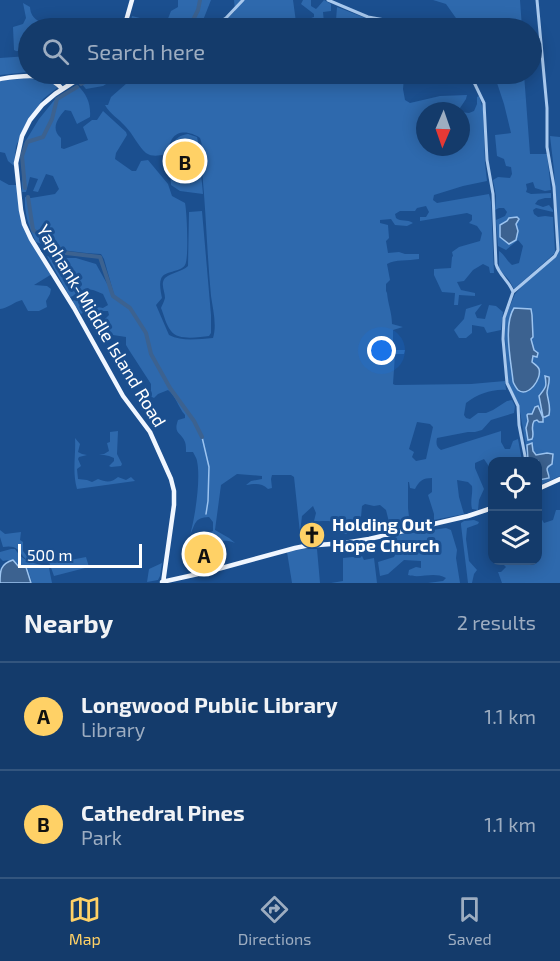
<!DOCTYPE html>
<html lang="en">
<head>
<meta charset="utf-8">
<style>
  body { margin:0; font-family:"Exo 2",sans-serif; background:#214673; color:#f1f3f6 }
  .controls { position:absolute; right:18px; bottom:18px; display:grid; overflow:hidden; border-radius:12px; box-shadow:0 3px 15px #0003 }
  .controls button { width:54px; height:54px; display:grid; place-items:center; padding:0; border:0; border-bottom:2px solid #33557e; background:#143b6b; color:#f1f3f6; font:30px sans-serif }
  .compass { position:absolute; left:416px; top:102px; width:54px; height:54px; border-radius:50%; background:#143b6b; box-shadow:0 3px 15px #0003; rotate:182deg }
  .scale { position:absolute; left:18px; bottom:15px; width:124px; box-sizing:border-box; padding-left:6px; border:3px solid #fff; border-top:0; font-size:16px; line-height:21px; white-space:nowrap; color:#fff; -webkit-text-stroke:4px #1b4f8f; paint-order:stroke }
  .you { position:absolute; left:382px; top:351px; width:21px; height:21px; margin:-15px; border:4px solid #fff; border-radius:50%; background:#1a73e8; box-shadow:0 0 0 9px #1a73e833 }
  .badge { display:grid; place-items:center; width:39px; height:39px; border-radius:50%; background:#ffd166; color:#111; font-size:20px; font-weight:700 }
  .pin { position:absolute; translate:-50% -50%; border:3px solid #fff; box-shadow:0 2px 6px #0006 }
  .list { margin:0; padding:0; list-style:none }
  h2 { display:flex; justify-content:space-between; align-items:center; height:78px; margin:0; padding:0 24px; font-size:26px }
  h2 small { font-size:20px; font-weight:400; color:#9dadc1 }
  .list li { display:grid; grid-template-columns:39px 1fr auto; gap:18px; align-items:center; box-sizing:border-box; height:108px; padding:0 24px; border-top:2px solid #33557e }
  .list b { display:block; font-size:22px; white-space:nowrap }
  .list p { margin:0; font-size:20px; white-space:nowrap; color:#9dadc1 }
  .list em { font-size:20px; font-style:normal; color:#9dadc1 }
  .icon { flex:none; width:33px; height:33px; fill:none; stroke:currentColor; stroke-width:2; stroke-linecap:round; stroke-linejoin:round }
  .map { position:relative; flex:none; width:560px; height:583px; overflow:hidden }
  .search { position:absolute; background:#143b6b; box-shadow:0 3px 15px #0003; left:18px; right:18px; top:18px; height:66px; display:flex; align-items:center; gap:15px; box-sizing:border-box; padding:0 21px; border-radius:33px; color:#9dadc1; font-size:22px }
  .sheet { height:294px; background:#143b6b }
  nav { display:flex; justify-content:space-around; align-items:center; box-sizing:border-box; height:84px; border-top:2px solid #33557e; background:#143b6b; font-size:16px; color:#9dadc1 }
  nav a { display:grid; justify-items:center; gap:3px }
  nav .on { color:#ffd166 }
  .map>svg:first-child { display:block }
  .green { fill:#2e69ad; fill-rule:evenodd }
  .water { fill:#3c6290; stroke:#9cc4f0; stroke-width:1.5 }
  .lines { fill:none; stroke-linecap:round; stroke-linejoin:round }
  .stream { stroke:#9cc4f0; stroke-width:1.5 }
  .river { stroke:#3c6290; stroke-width:4 }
  .minor { stroke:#a9c9ee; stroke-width:3 }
  .major { stroke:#f0f6ff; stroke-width:4.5 }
  .labels { text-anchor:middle; stroke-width:6; stroke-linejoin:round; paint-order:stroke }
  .street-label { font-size:18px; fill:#fff; stroke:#1b4f8f }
  .poi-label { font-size:18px; font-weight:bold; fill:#fff; stroke:#1b4f8f; text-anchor:start }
</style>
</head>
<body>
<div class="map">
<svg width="560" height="583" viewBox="0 0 560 583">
  <rect width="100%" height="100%" fill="#1b4f8f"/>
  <path class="green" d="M178 0H211L200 28H191L177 24 157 28H129L132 16 144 19 155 25 167 21 171 11 178 7Z
    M234 0H293L296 22 297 20H305L314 17V14L301 4 303 0H311V6L316 9 318 7 324 0 331 4V11L323 12 324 23H330L336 20 337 7 368 19 369 22V28H214L223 23 235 11Z
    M433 0H520L522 28H463L446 4Z
    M23 3 30 7C31 21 41 22 53 25L54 28H28V52C24 50 19 53 14 50L13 27 23 24 26 18Z
    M28 54V72L0 75V58L28 56Z
    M92 74H438L404 78 403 89 405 100 410 103 440 96 467 95 466 99 458 111H425V147H461V112L469 113 474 111 477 104V97L479 96 483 109 485 163 487 181 463 186 434 195 433 200 437 203 489 194 491 202 494 273H490L489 267 483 264 473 270 464 281 457 282 461 290 475 293V296L459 295 458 305H454L455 293 442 292 434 275V269L451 268 452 257 453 256 452 252 459 247 480 241 482 233 477 226 469 223 472 220V215L467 213 420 221V217H426L429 212 426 206 417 208 415 211H400L395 214 396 218C401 222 407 219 413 223L407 226 395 225 391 219 380 220V223L388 225 389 238 386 241 388 253 399 252 405 254H419V259C408 261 395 259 387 264L390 280 386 284V291L387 293C388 304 392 313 392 324L403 327 393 330V348L396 350H405L404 354H395L393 384 395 385 471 384 505 381 506 390C492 389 478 394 466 403L464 415 466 418 470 419 478 413H486L493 410 507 401 512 400 515 406 514 413 491 420 482 430 475 432H468L437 438C436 443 436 447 441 450L501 431V442L505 449H510L513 441 518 439 522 461H492V471L484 459 475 463V468L484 489 479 500 478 510 472 509C470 501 473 494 472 486L468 482 457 480 459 497 464 514 434 520V514L428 495 432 492V478C423 478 419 481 415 489L410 488 409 482H408V508L410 526 391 530 386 510 380 505 374 506 365 504 362 506 361 517 347 524V534H343C335 517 330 522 314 521L316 513 313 506 302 516 300 533 294 477 291 475H272L271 479 272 488 268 489C261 482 254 484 246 485L251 481 262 479V476L237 474 221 485 215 530 229 538 235 543C227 539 218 541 209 543L210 546 206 547 207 551H204V550H201L200 546 194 547V539L213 531V522L209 517C194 518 196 523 190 535 195 518 201 478 197 461 197 459 194 454 193 452H186C186 448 186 445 185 442 181 432 173 434 178 420L185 418V415C178 407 176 396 168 390L158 394 154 398 146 394 151 390V384L129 350 126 345V337L113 335 105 325V319L109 315 108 311H102L95 314 94 311 88 310 81 314 72 301 85 297 88 298 92 306 103 308 108 305 103 294C84 285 87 291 70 297L47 256 53 258H76L96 264 115 298 104 259 101 254C78 253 57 250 36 242 29 227 24 214 25 197L31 198 55 194 59 189 53 176 46 174 38 192 33 191 38 179 30 177 26 192H22V151L25 142 39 119 56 98 77 85C87 94 91 104 90 117L77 124 71 111 65 110C58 118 50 129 61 138V148L64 149 88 140 83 127 92 120H97L103 111 126 132 127 135 116 153 115 159 132 171H136L141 161 148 160 168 184 172 196 185 203C187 212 189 259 185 265 180 273 164 270 161 279 159 284 161 293 162 298L156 305 169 335C183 342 198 339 213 338 217 325 213 310 211 296 207 254 206 212 202 170 201 159 204 148 200 138 192 132 178 129 172 139 169 144 168 149 165 154 159 156 152 157 146 153 138 146 133 134 125 126 118 118 110 114 105 105H108L111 97 127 83 122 76 117 77 103 86 86 89 80 82ZM417 422 430 424 433 427 426 459 416 461 412 457 414 452 409 449Z
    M494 74H524L530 154H547L551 190 545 191 535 188 533 182 526 184 527 189 526 192 531 194 551 193V198H545L538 200 535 204 543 207 549 205 553 210V212L536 208 533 210 534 214 538 217 545 216 553 217 555 251 554 254 514 289 509 280 499 269V251C504 254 507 261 512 265L519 263 523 246 518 240 506 250 498 246 496 220 505 216 507 212 504 208H499L495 210 496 196 493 180 498 177 510 178 512 174 511 167 506 166 504 159 497 156 495 135 511 133 504 104ZM517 217 518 219 516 224C518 229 518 230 517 235 516 242 513 241 506 242L504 240 507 221Z
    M28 78 55 84 57 88 43 99 29 120 16 146 14 166 8 161 5 153 0 152V81Z
    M188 134 197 137 198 142 203 194 180 191 171 185C170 167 163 137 188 134Z
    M550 136 560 137V476L538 486V479L539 480 548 477C546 471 546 468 552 464L528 458 519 406 508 382 505 339V318L515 294 525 283 557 256 559 249 554 170Z
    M0 180 9 185H17L22 219 52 274 34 285 47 286 51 289 50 294 46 301 47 307 39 311H28L22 300C14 302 8 308 0 309Z
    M202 211 211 315V333L209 336C199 337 178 341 171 331 166 325 164 315 161 308 162 305 164 302 165 298 165 291 160 284 165 278 172 272 182 272 188 266L189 212Z
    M482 304 475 313 477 318 485 319 489 305 496 306 503 312 501 330 487 333 484 327 472 325V333L466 338H459L454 330 464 319 466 309Z
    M118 431 117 454 122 464 121 466 111 467 109 466 114 461V458L109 456 99 454H104L109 451 107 443 110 442V432Z
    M75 438 80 444 78 452 82 454 87 455 79 457 78 459 81 466 77 469 78 479 87 480 92 482 98 479C106 482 111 483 118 477L126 480 131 477 135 481 77 489C72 472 76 455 75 438Z
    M556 510H560V583H502L498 572H501L506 567 503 564V561L538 560V513L544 523 553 520Z
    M474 520 479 522 478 524 467 528 466 539 469 561 477 570 474 574 472 583H468L461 525V523L464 521Z
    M446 528 451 530 457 550 456 558 460 583H428L443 581 446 578C433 571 421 579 408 575L409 570 416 567 421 568V561L404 560 388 574 380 576 378 562 394 557 395 555 393 539 397 535Z
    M0 530 5 534 21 532 20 540 23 542V551L28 558 33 560C18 562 25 543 3 547L0 537Z
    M11 549H15C23 562 33 563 47 566L49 568 52 583H32L27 566C16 566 14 558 3 561L0 558V552Z
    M303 549H317L320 583H292L287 552Z
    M362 556 364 560 374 558 377 583H331L343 581V558Z
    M86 557 89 567 54 576 49 562 55 563Z
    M162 563 160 576 158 580 147 582 149 569Z"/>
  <path class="water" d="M517 217 519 219 516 224 518 231 516 240 509 244 500 237V225L507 221 509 218Z
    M514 308 531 309 532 315 533 337 531 339 534 350 538 353 537 357 533 356 532 362C534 364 538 366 539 369 542 379 528 398 518 390 517 389 513 383 513 381 511 361 503 325 514 308Z
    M545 376 549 377C550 383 547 388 547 393 548 401 551 406 549 415L545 417H543L539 396C546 387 547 387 545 376Z
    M538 406 543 418V422H539L537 420 534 421C530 428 535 433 532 439L528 440 526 428 528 421 527 415 528 414H532L535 407Z
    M532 443 533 451 536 455 547 453 553 454 552 464C543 469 549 471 549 478L539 480 538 479V461H529L528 460 527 445Z
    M13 560 19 567H26L31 583H0C0 571 0 564 13 560Z"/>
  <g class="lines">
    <path class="stream" d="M202 437 209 467 208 501 206 514"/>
    <path class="river" d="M189 28 198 10 200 0
      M81 84 99 74
      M25 188 22 156 27 142 43 137 52 119 57 99 77 87
      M28 197 33 230 66 253 100 257 113 296 130 308 146 333 151 354 170 388 194 421 202 437"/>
    <path class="minor" d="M328 0 368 17 430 28
      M168 28 177 26 186 28
      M210 28 226 18 243 0
      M470 74 484 103 487 160 493 194 496 264C499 275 509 281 513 292
      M526 461 519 425 518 406 507 383 503 339 504 318 513 292 555 256 558 250 554 187 547 147V108L537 0"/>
    <path class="major" d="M124 28 132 0
      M86 74 55 94 42 105 30 120 22 136 16 163 21 210 24 224 31 239 74 308 123 396 150 432 171 479 174 491V505L163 583
      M0 79C19 76 49 71 62 89
      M538 489 560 479
      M162 582 207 572 295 548 305 546 344 543 369 539 468 516 492 508"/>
  </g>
  <defs>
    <symbol id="church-disc" viewBox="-11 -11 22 22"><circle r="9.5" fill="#ffd166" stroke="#1b4f8f"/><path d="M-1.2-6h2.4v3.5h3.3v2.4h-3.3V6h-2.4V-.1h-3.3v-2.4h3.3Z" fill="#111"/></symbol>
  </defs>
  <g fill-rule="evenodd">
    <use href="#church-disc" x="297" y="520" width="30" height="30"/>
  </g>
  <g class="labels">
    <g class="street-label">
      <text transform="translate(101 326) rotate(59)" y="6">Yaphank-Middle Island Road</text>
    </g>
    <g class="poi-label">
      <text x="332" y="531">Holding Out<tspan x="332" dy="21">Hope Church</tspan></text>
    </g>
  </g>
</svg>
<div class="controls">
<button><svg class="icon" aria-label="locate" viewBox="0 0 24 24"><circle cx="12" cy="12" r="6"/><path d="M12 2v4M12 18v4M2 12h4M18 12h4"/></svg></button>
<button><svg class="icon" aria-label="layers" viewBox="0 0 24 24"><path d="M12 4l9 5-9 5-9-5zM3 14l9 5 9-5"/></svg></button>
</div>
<svg class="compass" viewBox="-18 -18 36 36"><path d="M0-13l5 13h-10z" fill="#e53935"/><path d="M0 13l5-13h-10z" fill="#9dadc1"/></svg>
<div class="scale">500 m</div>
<div class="you"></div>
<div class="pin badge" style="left:204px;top:554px">A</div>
<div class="pin badge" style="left:185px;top:161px">B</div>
<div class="search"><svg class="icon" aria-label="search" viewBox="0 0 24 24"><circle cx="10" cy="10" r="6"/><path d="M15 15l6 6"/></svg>Search here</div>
</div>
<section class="sheet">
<h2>Nearby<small>2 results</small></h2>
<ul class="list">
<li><span class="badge">A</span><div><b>Longwood Public Library</b><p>Library</p></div><em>1.1 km</em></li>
<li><span class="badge">B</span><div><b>Cathedral Pines</b><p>Park</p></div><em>1.1 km</em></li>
</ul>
</section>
<nav>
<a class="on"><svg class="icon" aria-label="map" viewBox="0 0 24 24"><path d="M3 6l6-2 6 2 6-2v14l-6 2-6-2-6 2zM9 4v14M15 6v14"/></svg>Map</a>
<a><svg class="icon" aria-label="directions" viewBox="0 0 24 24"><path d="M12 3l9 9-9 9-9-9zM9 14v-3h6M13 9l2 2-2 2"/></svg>Directions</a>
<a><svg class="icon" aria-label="saved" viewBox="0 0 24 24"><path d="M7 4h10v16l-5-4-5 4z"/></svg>Saved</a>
</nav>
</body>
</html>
